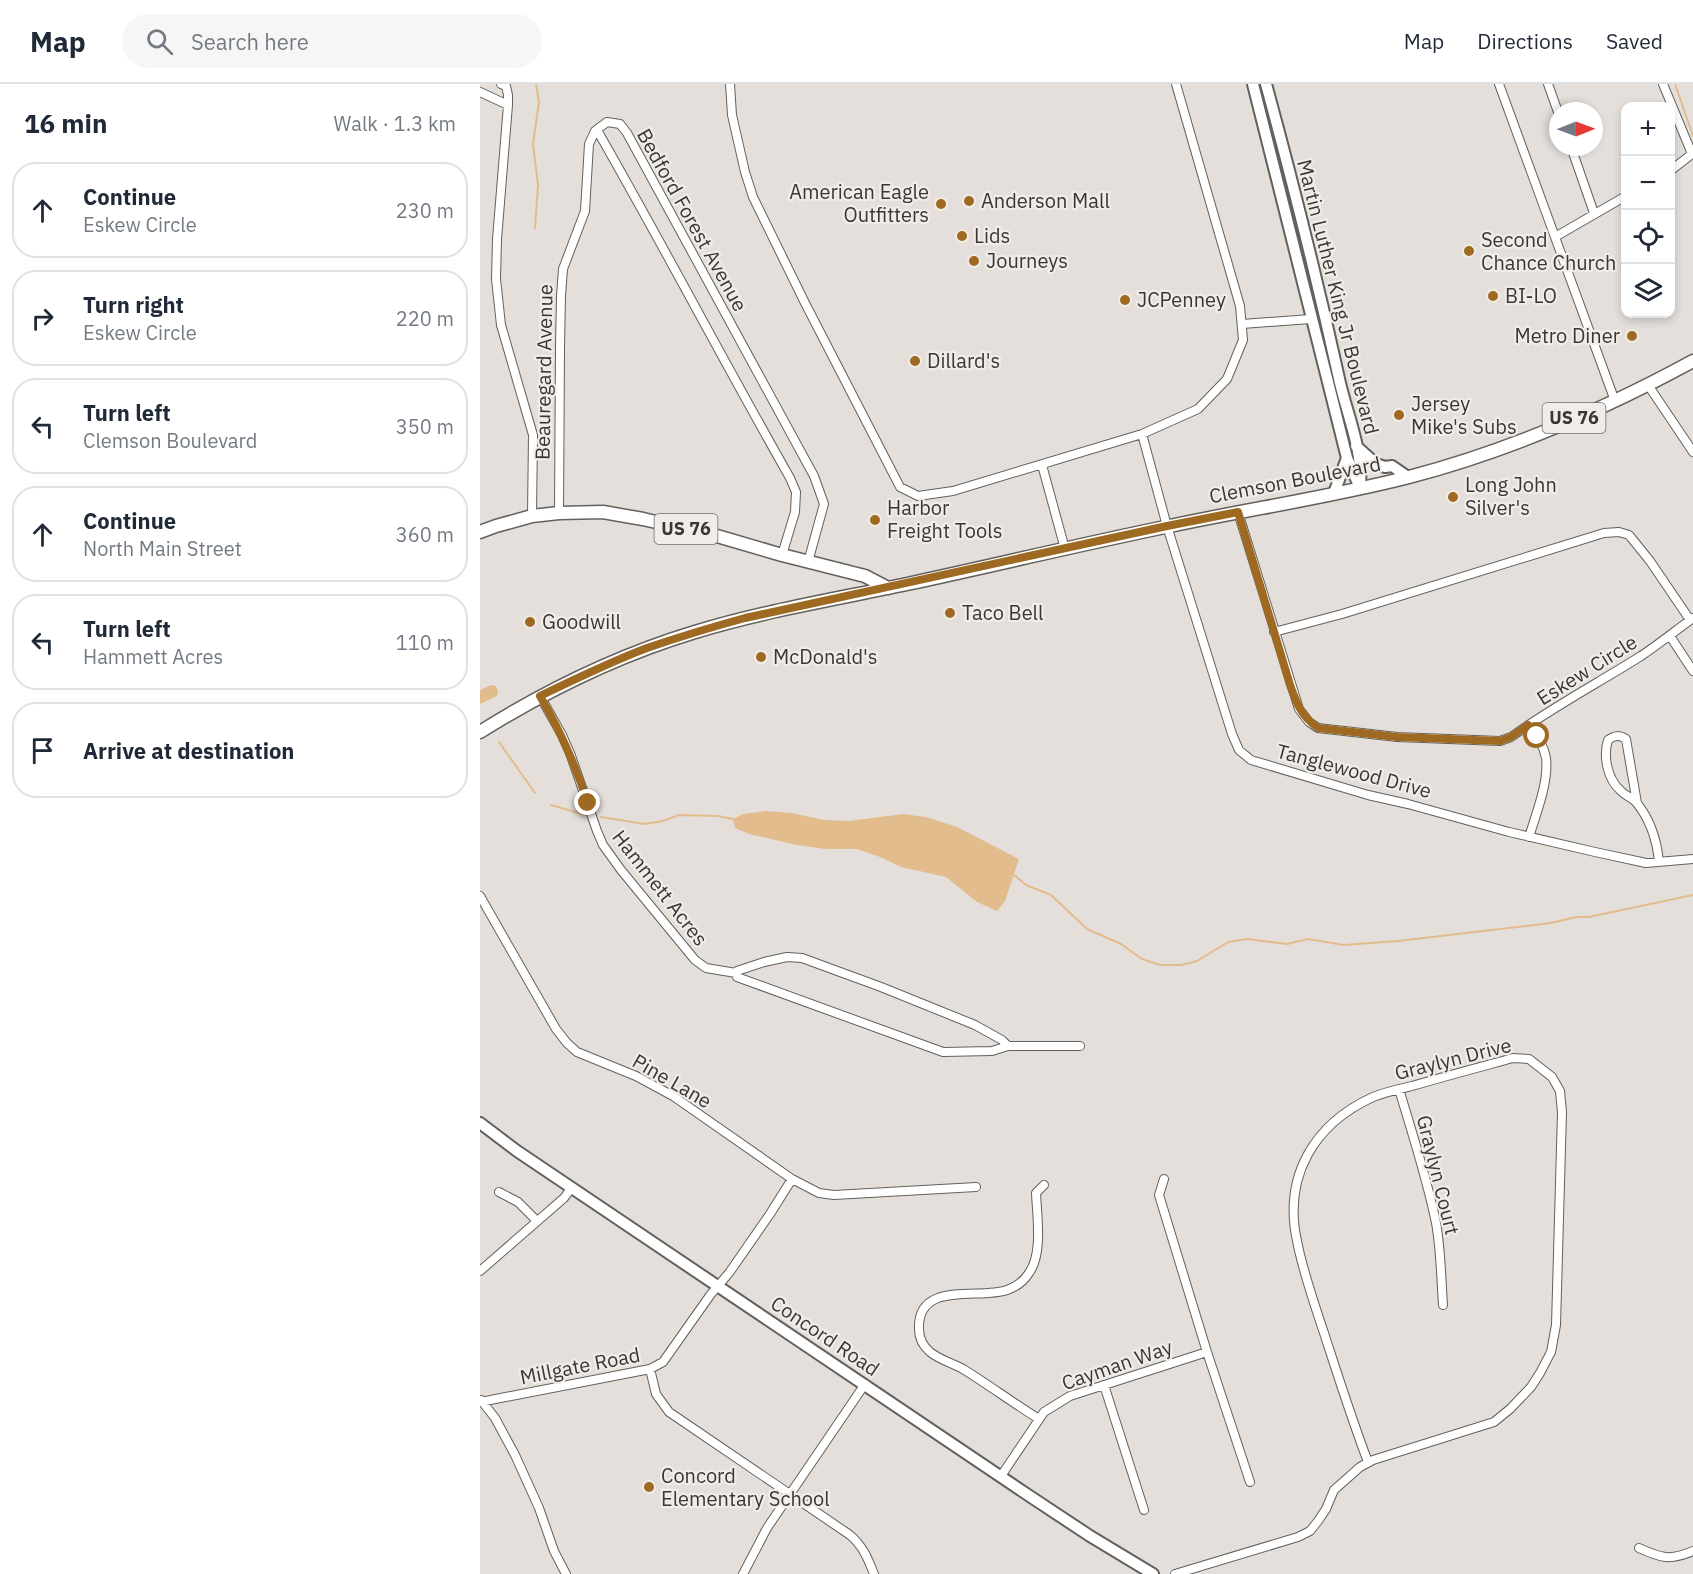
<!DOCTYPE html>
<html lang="en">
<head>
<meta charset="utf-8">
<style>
  body { margin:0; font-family:"IBM Plex Sans",sans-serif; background:#f6f6f7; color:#1f2937 }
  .controls { position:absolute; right:18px; top:18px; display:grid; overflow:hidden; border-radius:12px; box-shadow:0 3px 9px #0003 }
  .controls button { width:54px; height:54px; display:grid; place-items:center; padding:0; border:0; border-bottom:2px solid #e0e1e3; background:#fff; color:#1f2937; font:30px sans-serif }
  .compass { position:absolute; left:1069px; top:18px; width:54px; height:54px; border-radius:50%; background:#fff; box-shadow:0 3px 9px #0003; rotate:89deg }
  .stop { position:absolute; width:18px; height:18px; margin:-14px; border:4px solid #9e6a22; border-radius:50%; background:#fff }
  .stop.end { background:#9e6a22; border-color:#fff; box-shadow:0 2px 6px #0008 }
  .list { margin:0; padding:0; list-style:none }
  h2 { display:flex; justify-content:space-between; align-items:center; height:78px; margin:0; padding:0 24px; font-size:26px }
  h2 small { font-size:20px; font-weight:400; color:#747a83 }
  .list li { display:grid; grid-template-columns:39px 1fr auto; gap:18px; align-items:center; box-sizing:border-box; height:96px; margin:0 12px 12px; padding:0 12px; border:2px solid #e0e1e3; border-radius:24px }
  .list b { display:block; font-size:22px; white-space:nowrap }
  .list p { margin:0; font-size:20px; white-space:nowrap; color:#747a83 }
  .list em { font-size:20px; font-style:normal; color:#747a83 }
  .icon { flex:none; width:33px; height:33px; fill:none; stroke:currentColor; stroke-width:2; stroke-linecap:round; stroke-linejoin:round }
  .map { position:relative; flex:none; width:1213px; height:1490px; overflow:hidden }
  header { display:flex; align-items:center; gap:36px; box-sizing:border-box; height:84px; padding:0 30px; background:#fff; border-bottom:2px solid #e0e1e3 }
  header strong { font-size:28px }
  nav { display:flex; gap:33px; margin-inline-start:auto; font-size:21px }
  .search { width:420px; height:54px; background:#f6f6f7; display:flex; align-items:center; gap:15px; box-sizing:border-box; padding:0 21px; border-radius:33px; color:#747a83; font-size:22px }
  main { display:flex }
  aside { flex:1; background:#fff }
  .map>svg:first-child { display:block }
  .water { fill:#e3bc8e }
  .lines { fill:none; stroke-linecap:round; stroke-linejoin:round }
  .stream { stroke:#e3bc8e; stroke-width:2 }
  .street-casing { stroke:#64605b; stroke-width:10 }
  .secondary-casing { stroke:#64605b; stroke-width:14 }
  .primary-casing { stroke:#64605b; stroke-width:15 }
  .street { stroke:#fff; stroke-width:8 }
  .secondary { stroke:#fff; stroke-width:10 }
  .primary { stroke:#fff; stroke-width:12 }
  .route { stroke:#9e6a22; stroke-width:8 }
  .poi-dot { fill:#9e6a22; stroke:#f1ece7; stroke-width:2 }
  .labels { text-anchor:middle; stroke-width:4.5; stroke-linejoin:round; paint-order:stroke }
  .shield { fill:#f1ece7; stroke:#706d6a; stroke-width:1.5 }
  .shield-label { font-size:18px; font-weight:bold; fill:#393735 }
  .poi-label { font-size:20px; fill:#393735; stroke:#f1ece7; text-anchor:start }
  .street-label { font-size:20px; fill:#393735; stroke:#f1ece7 }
</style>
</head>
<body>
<header>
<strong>Map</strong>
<div class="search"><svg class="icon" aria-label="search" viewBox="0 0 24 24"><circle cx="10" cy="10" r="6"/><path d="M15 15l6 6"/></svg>Search here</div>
<nav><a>Map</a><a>Directions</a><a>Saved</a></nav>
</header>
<main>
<aside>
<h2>16 min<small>Walk · 1.3 km</small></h2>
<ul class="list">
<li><svg class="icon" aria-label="ahead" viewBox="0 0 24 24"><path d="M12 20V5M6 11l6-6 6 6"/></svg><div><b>Continue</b><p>Eskew Circle</p></div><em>230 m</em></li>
<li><svg class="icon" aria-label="right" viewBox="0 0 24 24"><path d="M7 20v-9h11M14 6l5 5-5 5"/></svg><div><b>Turn right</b><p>Eskew Circle</p></div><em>220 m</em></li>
<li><svg class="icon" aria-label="left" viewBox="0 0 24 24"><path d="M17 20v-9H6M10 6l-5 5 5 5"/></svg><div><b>Turn left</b><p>Clemson Boulevard</p></div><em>350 m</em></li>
<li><svg class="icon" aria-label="ahead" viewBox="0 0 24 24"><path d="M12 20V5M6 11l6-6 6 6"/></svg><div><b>Continue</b><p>North Main Street</p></div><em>360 m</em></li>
<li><svg class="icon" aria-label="left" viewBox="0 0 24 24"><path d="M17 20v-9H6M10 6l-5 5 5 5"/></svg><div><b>Turn left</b><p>Hammett Acres</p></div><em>110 m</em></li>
<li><svg class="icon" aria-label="arrive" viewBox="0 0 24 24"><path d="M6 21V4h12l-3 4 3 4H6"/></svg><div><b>Arrive at destination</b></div></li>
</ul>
</aside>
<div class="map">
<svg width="1213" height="1490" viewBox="0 0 1213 1490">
  <rect width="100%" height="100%" fill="#e4dfda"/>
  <path class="water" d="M11 601 16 602 18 607 17 612 0 620V606Z
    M286 727 312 729 344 736 369 737 423 730 446 733 477 743 539 775 525 817 517 827 497 818 466 793 421 783 400 773 377 765H345L317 761 269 750 255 744 253 735 263 730Z"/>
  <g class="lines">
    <path class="stream" d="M1195 0 1213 52
      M55 144 58 101 53 60 59 18 56 0
      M19 658 55 709
      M71 721 105 731
      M121 733 165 740 183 737 199 731 238 732 253 735
      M534 791 546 801 571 811 607 845 641 860 662 875 680 881H701L717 877 748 858 767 855 807 860 828 855 864 861 918 857 1071 839 1096 833H1109L1213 811"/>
    <defs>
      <path id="street" d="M21 0 26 2 28 11V21L17 155 16 195 21 241 53 351 52 432
        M250 0 252 31 265 88 273 113 325 219 420 403 438 412 473 407 662 350 718 325 747 295 763 256 760 222 696 0
        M1019 0 1135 317
        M1068 0 1078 28
        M1183 0 1212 70 1190 87
        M0 8 28 21
        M117 46C183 161 244 278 310 394L316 408 315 428 302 471
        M1091 63 1114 129
        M1075 153 1146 112
        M762 240 831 235
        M1168 301 1213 368
        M662 350 687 442 752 650 759 666 771 676 888 711 928 720 1029 748 1115 768 1166 779 1213 775
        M562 381 585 465
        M758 428 819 625 829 638 838 644 917 653 1020 657 1031 653C1073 623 1118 599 1161 572 1179 560 1195 547 1213 534
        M79 429 80 263 81 212 83 185 105 127 109 60 115 47 127 38 140 40 147 49 334 392 344 420 328 478
        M794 548 862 530 1124 449 1139 448 1149 451 1170 477 1210 536
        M1190 552 1213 587
        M60 612 82 651 90 669 117 747 123 761 141 786 215 876 226 884 256 889
        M1048 641C1056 650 1064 662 1066 674 1069 698 1056 730 1049 753
        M1157 719 1146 655C1139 651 1135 651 1128 656 1123 672 1127 695 1141 707 1146 712 1151 713 1156 718 1170 735 1177 757 1179 778
        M0 812 76 945 87 959 97 968 156 992 193 1012 312 1095 339 1109 354 1111 496 1103
        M528 962 522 956 495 941 401 903 322 874 307 873 284 878 257 887 256 889 257 893 463 968 512 967 528 962H600
        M919 1005C932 1049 947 1094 956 1139 961 1166 961 1194 963 1221
        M684 1095 679 1111 727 1268 770 1398
        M19 1108 38 1118 57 1137
        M0 1187 84 1114 92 1103
        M170 1285 176 1310 189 1328 370 1451C383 1462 388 1475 394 1490
        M624 1301 664 1426
        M1 1316 15 1334 35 1371 59 1424 74 1467 86 1490
        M0 1318 170 1285 183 1278 231 1210 249 1189 290 1130 312 1095
        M559 1335C533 1319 509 1301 483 1285 472 1279 460 1276 450 1268 443 1262 439 1254 439 1245 437 1196 500 1216 527 1206 536 1203 544 1197 549 1189 563 1170 557 1132 556 1109L564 1101
        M521 1392 564 1328 590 1312 727 1268
        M1159 1464C1181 1474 1190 1477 1213 1467
        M263 1490 287 1444 385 1300
        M695 1490 818 1453 830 1447 838 1437 846 1425 854 1406 880 1383 893 1376 1014 1338 1030 1325 1051 1303 1060 1289 1071 1268 1076 1241 1082 1028 1080 1007 1072 993 1049 975 1033 974C1000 983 966 992 932 1002 919 1005 905 1008 893 1013 834 1040 803 1092 817 1157 823 1188 834 1219 844 1249 858 1292 872 1336 888 1378"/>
      <path id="secondary" d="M773 0 852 314 867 374 880 404
        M786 0C813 99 838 199 860 299 868 333 883 367 880 402
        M876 362 896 380 905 383 912 382 928 393
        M854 409 867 374
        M0 1039 37 1067 551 1413 610 1452 673 1490"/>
      <path id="primary" d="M0 448 16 442 52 432 79 429 123 428 163 435 237 452 302 471 385 492 408 504
        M0 648C67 606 139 571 215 548 284 527 356 515 427 500 515 481 602 460 690 442 769 425 851 413 929 393 1028 367 1123 326 1213 277"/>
    </defs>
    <use href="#street" class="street-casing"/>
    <use href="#secondary" class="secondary-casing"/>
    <use href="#primary" class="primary-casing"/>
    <use href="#street" class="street"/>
    <use href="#secondary" class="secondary"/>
    <use href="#primary" class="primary"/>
  </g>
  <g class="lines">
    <path class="route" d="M108 719C95 680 81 648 60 612 95 595 130 578 167 564 199 553 232 543 265 534L687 442 758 428 810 601C817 620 821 632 838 644L917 653 1020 657 1031 653 1048 641 1057 652"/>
  </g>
  <g class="poi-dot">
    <circle cx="489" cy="117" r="6"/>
    <circle cx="461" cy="120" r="6"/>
    <circle cx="482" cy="152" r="6"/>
    <circle cx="989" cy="167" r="6"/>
    <circle cx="494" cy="177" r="6"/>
    <circle cx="1013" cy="212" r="6"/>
    <circle cx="645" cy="216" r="6"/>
    <circle cx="1152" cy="252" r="6"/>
    <circle cx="435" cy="277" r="6"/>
    <circle cx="919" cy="331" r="6"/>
    <circle cx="973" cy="413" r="6"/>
    <circle cx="395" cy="436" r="6"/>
    <circle cx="470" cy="529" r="6"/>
    <circle cx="50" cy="538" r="6"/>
    <circle cx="281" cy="573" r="6"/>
    <circle cx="169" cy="1403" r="6"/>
  </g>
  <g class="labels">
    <g class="shield">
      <rect x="1062.5" y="319" width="63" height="30" rx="4.5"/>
      <rect x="174.5" y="430" width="63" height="30" rx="4.5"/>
    </g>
    <g class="shield-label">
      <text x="1094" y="340">US 76</text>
      <text x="206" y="451">US 76</text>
    </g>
    <g class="poi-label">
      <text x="449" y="115" text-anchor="end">American Eagle<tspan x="449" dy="23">Outfitters</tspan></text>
      <text x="501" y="124">Anderson Mall</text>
      <text x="494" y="159">Lids</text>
      <text x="1001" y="163">Second<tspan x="1001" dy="23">Chance Church</tspan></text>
      <text x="506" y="184">Journeys</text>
      <text x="1025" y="219">BI-LO</text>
      <text x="657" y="223">JCPenney</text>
      <text x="1140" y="259" text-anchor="end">Metro Diner</text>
      <text x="447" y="284">Dillard's</text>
      <text x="931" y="327">Jersey<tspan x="931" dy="23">Mike's Subs</tspan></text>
      <text x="985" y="408">Long John<tspan x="985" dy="23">Silver's</tspan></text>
      <text x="407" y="431">Harbor<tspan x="407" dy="23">Freight Tools</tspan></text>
      <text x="482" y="536">Taco Bell</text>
      <text x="62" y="545">Goodwill</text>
      <text x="293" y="580">McDonald's</text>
      <text x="181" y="1399">Concord<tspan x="181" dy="23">Elementary School</tspan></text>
    </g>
    <g class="street-label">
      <text transform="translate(212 136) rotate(61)" y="7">Bedford Forest Avenue</text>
      <text transform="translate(858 213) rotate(76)" y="7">Martin Luther King Jr Boulevard</text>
      <text transform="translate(64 288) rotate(-89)" y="7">Beauregard Avenue</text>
      <text transform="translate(815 396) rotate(-11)" y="7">Clemson Boulevard</text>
      <text transform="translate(1107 586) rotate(-32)" y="7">Eskew Circle</text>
      <text transform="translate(874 687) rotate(15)" y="7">Tanglewood Drive</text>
      <text transform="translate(180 804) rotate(52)" y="7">Hammett Acres</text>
      <text transform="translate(973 975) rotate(-14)" y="7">Graylyn Drive</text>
      <text transform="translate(192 997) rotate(30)" y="7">Pine Lane</text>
      <text transform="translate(958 1091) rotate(76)" y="7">Graylyn Court</text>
      <text transform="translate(345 1252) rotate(34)" y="7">Concord Road</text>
      <text transform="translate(637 1281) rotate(-19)" y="7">Cayman Way</text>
      <text transform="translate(100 1282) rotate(-11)" y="7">Millgate Road</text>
    </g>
  </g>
</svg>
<div class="controls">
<button>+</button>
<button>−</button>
<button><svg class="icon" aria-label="locate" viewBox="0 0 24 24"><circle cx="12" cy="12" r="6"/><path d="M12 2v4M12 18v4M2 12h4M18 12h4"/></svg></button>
<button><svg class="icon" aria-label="layers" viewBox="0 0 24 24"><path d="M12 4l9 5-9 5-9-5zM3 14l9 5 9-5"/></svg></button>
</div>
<svg class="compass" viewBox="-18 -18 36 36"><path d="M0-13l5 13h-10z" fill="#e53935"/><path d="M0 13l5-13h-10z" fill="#747a83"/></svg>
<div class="stop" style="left:1057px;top:652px"></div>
<div class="stop end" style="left:108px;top:719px"></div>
</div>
</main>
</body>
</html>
